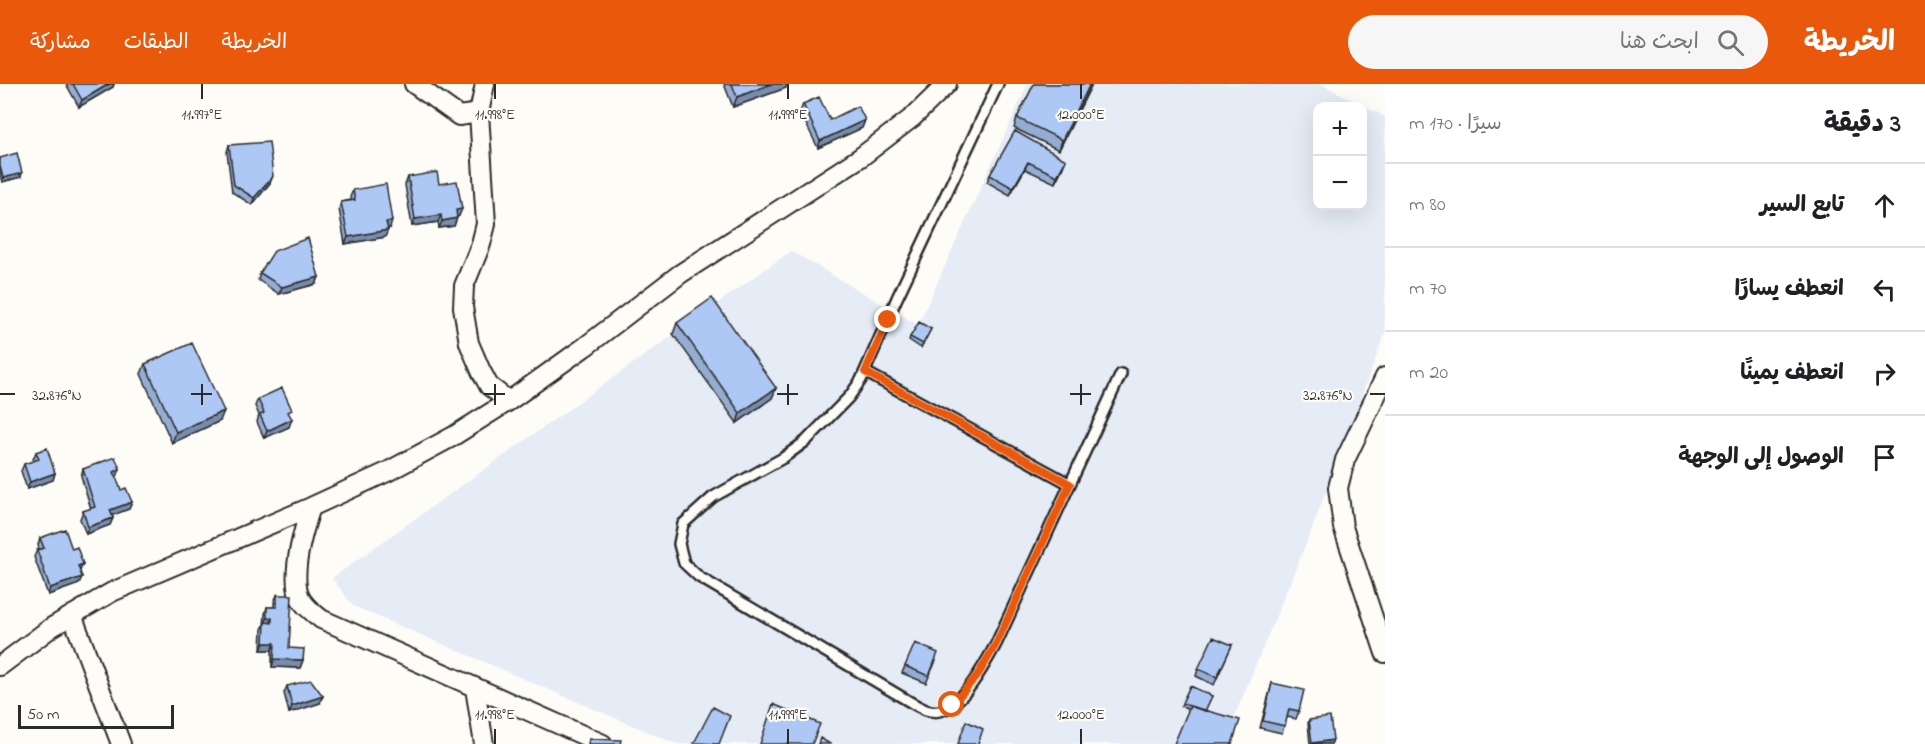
<!DOCTYPE html>
<html lang="ar">
<head>
<meta charset="utf-8">
<style>
  body { margin:0; font-family:"Indie Flower","Playpen Sans Arabic",sans-serif; background:#f6f6f6; color:#202124; direction:rtl }
  .controls { position:absolute; right:18px; top:18px; display:grid; overflow:hidden; border-radius:12px; box-shadow:0 6px 24px #0002 }
  .controls button { width:54px; height:54px; display:grid; place-items:center; padding:0; border:0; border-bottom:2px solid #e0e0e0; background:#fff; color:#202124; font:30px sans-serif }
  .scale { position:absolute; left:18px; bottom:15px; width:156px; box-sizing:border-box; padding-left:6px; border:3px solid #2b2b2b; border-top:0; font-size:16px; line-height:21px; white-space:nowrap; color:#2b2b2b; -webkit-text-stroke:4px #fdfcf7; paint-order:stroke }
  .stop { position:absolute; width:18px; height:18px; margin:-14px; border:4px solid #ea580c; border-radius:50%; background:#fff }
  .stop.end { background:#ea580c; border-color:#fff; box-shadow:0 2px 6px #0008 }
  .list { margin:0; padding:0; list-style:none }
  h2 { display:flex; justify-content:space-between; align-items:center; height:78px; margin:0; padding:0 24px; font-size:26px }
  h2 small { font-size:20px; font-weight:400; color:#757577 }
  .list li { display:grid; grid-template-columns:39px 1fr auto; gap:18px; align-items:center; box-sizing:border-box; height:84px; padding:0 24px; border-top:2px solid #e0e0e0 }
  .list b { display:block; font-size:22px; white-space:nowrap }
  .list em { font-size:20px; font-style:normal; color:#757577 }
  .icon { flex:none; width:33px; height:33px; fill:none; stroke:currentColor; stroke-width:2; stroke-linecap:round; stroke-linejoin:round }
  .map { position:relative; flex:none; width:1385px; height:660px; overflow:hidden; direction:ltr }
  header { display:flex; align-items:center; gap:36px; box-sizing:border-box; height:84px; padding:0 30px; background:#ea580c; color:#fff }
  header strong { font-size:28px }
  nav { display:flex; gap:33px; margin-inline-start:auto; font-size:21px }
  .search { width:420px; height:54px; background:#f6f6f6; display:flex; align-items:center; gap:15px; box-sizing:border-box; padding:0 21px; border-radius:33px; color:#757577; font-size:22px }
  main { display:flex }
  aside { flex:1; background:#fff }
  .map>svg:first-child { display:block }
  .built { fill:#e5ecf6; fill-rule:evenodd }
  .lines { fill:none; stroke-linecap:round; stroke-linejoin:round }
  .service-casing { stroke:#2b2b2b; stroke-width:14 }
  .minor-casing { stroke:#2b2b2b; stroke-width:22 }
  .service { stroke:#fdfcf7; stroke-width:9 }
  .minor { stroke:#fdfcf7; stroke-width:18 }
  .wall { fill:#95acd3; stroke:#2b2b2b; stroke-width:1.5 }
  .shaded-wall { fill:#798cac; stroke:#2b2b2b; stroke-width:1.5 }
  .building { fill:#adc8f5; stroke:#2b2b2b; stroke-width:1.5 }
  .route { stroke:#ea580c; stroke-width:8 }
  .ticks { fill:none; stroke:#2b2b2b; stroke-width:2 }
  .ticks-label { font-size:15px; text-anchor:middle; fill:#2b2b2b; stroke:#fdfcf7; stroke-width:4.5; stroke-linejoin:round; paint-order:stroke }
</style>
</head>
<body>
<header>
<strong>الخريطة</strong>
<div class="search"><svg class="icon" aria-label="search" viewBox="0 0 24 24"><circle cx="10" cy="10" r="6"/><path d="M15 15l6 6"/></svg>ابحث هنا</div>
<nav><a>الخريطة</a><a>الطبقات</a><a>مشاركة</a></nav>
</header>
<main>
<aside>
<h2>3 دقيقة<small>سيرًا · 170 m</small></h2>
<ul class="list">
<li><svg class="icon" aria-label="ahead" viewBox="0 0 24 24"><path d="M12 20V5M6 11l6-6 6 6"/></svg><div><b>تابع السير</b></div><em>80 m</em></li>
<li><svg class="icon" aria-label="left" viewBox="0 0 24 24"><path d="M17 20v-9H6M10 6l-5 5 5 5"/></svg><div><b>انعطف يسارًا</b></div><em>70 m</em></li>
<li><svg class="icon" aria-label="right" viewBox="0 0 24 24"><path d="M7 20v-9h11M14 6l5 5-5 5"/></svg><div><b>انعطف يمينًا</b></div><em>20 m</em></li>
<li><svg class="icon" aria-label="arrive" viewBox="0 0 24 24"><path d="M6 21V4h12l-3 4 3 4H6"/></svg><div><b>الوصول إلى الوجهة</b></div></li>
</ul>
</aside>
<div class="map">
<svg width="1385" height="660" viewBox="0 0 1385 660">
  <rect width="100%" height="100%" fill="#fdfcf7"/>
  <filter id="ink" filterUnits="userSpaceOnUse"><feTurbulence type="fractalNoise" baseFrequency=".0167" numOctaves="2"/><feDisplacementMap in="SourceGraphic" scale="12" xChannelSelector="R" yChannelSelector="G"/><feConvolveMatrix kernelMatrix="1 2 1 2 8 2 1 2 1" color-interpolation-filters="sRGB"/></filter>
  <g filter="url(#ink)">
    <path class="built" d="M1028 0H1321L1385 33V249L1310 450 1223 660H676L353 522 332 494 791 167 918 241ZM1318 22H1362V122H1318Z"/>
    <g class="lines">
      <defs>
        <path id="service" d="M998 0 897 214 861 296 849 313 806 357 783 374 713 413 683 440 679 460 684 479 699 493 912 619C921 624 929 629 939 627 963 622 985 580 996 560L1121 290
          M865 288 1070 400"/>
        <path id="minor" d="M414 0 459 32 479 29 485 0
          M479 29 486 140 481 160 464 202 463 223 469 259 481 287 489 302 509 317
          M1385 293 1345 376 1338 404 1343 443 1385 569
          M311 423C303 447 291 487 299 511 303 522 313 528 321 535L603 660
          M72 531 121 660
          M0 582 52 543 112 508 311 423 387 388 452 353 509 317 586 262 680 190 861 73 913 33 947 0
          M475 604 484 660"/>
      </defs>
      <use href="#service" class="service-casing"/>
      <use href="#minor" class="minor-casing"/>
      <use href="#service" class="service"/>
      <use href="#minor" class="minor"/>
    </g>
    <path class="wall" d="M66 0H114L113 3 79 23Z
      M724 0H787L786 4 733 23Z
      M1034 0H1092L1059 66 1014 44 1017 34Z
      M803 20 830 36H865L862 44 818 64 800 28Z
      M1015 47 1063 83 1055 99 1025 85 1010 111 987 98 990 91Z
      M229 61 270 99 252 121 232 108 227 68Z
      M0 74 21 93 2 98 0 91Z
      M408 93 439 100 459 132 457 133 454 142 439 144 438 138 412 142 405 101Z
      M353 106 390 144H387L385 153 345 160 339 125 341 118 351 116 350 113Z
      M260 189 319 193 316 200 279 210 258 196Z
      M677 239 776 304 772 314 737 339 673 250Z
      M931 245 921 264 909 256 910 253Z
      M145 280 220 337 172 359 141 290Z
      M258 315 290 332 289 343 264 354 257 338 259 331 255 322Z
      M36 368 55 389 53 396 27 405 21 387 24 380 34 377 33 375Z
      M83 385 117 393H116L121 406 132 418 129 425 112 431 113 434 110 441 86 450 80 435 83 427 91 425 81 392Z
      M40 454 80 487 79 500 48 511 34 473 37 466 39 465 38 461Z
      M277 511 289 564 303 576 300 584 272 583V566H261L262 545 264 541 265 530 267 523H274V518Z
      M1232 561 1214 601 1196 592 1198 585Z
      M936 577 926 599 902 589 905 582Z
      M1272 599 1299 627 1296 635 1287 633 1282 649 1260 644Z
      M287 602 320 619 289 629 284 609Z
      M1190 602 1212 612 1189 626 1181 622Z
      M1309 636 1333 656 1331 660H1310L1308 639Z"/>
    <path class="shaded-wall" d="M109 0H114L113 3 79 23 82 16Z
      M771 0H787L786 4 733 23 737 13Z
      M1090 0H1092L1059 66 1062 56Z
      M865 36 862 44 818 64 820 57Z
      M1066 76 1063 83 1055 99 1057 92Z
      M1028 78 1025 85 1010 111 1013 104Z
      M22 89 21 93 2 98 3 94Z
      M273 92 270 99 252 121 254 114Z
      M462 125 459 132 453 134 456 126Z
      M441 131 438 138 412 142 415 135Z
      M457 134 454 142 439 144 442 137Z
      M392 137 390 144 384 145 386 138Z
      M388 146 385 153 345 160 348 153Z
      M319 193 316 200 279 210 282 203Z
      M776 304 772 314 737 339 740 329Z
      M224 327 220 337 172 359 176 348Z
      M292 335 289 343 264 354 267 347Z
      M120 385 117 393 112 395 114 388Z
      M55 389 53 396 27 405 30 398Z
      M132 418 129 425 108 433 110 426Z
      M113 434 110 441 86 450 88 443Z
      M83 480 80 487 78 482Z
      M82 493 79 500 48 511 50 504Z
      M267 534H272L270 541 265 539Z
      M264 559H275L272 566H261Z
      M274 575 303 576 300 584 272 583Z
      M323 612 320 619 289 629 292 622Z
      M1333 656 1331 660H1312V659Z"/>
    <path class="building" d="M73 0H109L82 16Z
      M732 0H771L737 13Z
      M1034 0H1090L1062 56 1017 34Z
      M819 13 830 36 858 22 865 36 820 57 803 20Z
      M1015 47 1066 76 1057 92 1028 78 1013 104 990 91Z
      M269 58 273 92 254 114 234 101 229 61Z
      M17 69 22 89 3 94 0 82V74Z
      M437 88 439 100 457 97 462 125 456 126 457 134 442 137 441 131 415 135 408 93Z
      M386 100 392 137 386 138 388 146 348 153 341 118 355 116 353 106Z
      M308 154 319 193 282 203 260 189 274 167Z
      M712 214 776 304 740 329 677 239Z
      M919 238 931 245 923 260 910 253Z
      M192 259 224 327 176 348 145 280Z
      M282 304 292 326 288 328 292 335 267 347 260 331 264 329 258 315Z
      M47 364 55 389 30 398 24 380 39 375 36 368Z
      M115 373 120 385 114 388 121 406 126 404 132 418 110 426 113 434 88 443 83 427 95 423 83 385Z
      M65 445 72 465 77 463 83 480 78 482 82 493 50 504 37 466 44 464 40 454Z
      M277 511H292L289 564 304 565 303 576 274 575 275 559H264L265 538 272 539V534H267V523H277Z
      M1213 553 1232 561 1217 593 1198 585Z
      M915 559 938 569 929 592 905 582Z
      M311 596 323 612 292 622 287 602Z
      M1272 599 1304 606 1299 627 1289 625 1285 642 1263 637Z
      M1190 602 1212 612 1205 627 1192 623 1182 619Z
      M773 620 820 640 812 660H760Z
      M1190 622 1240 636 1232 660H1174Z
      M713 623 730 632 719 660 694 659Z
      M1330 633 1333 656 1312 659 1309 636Z
      M966 637 983 645 978 660H958Z
      M820 654 830 660H818Z
      M589 655 621 656 620 660H588Z"/>
  </g>
  <g class="lines" filter="url(#ink)">
    <path class="route" d="M888 236 865 288 1070 400 996 560 979 589 952 621"/>
  </g>
  <path class="ticks" d="M202 0V15M495 0V15M788 0V15M1081 0V15M202 300V321M495 300V321M788 300V321M1081 300V321M0 310H15M191 310H212M484 310H505M777 310H798M1070 310H1091M1370 310H1385M495 645V660M788 645V660M1081 645V660"/>
  <g class="ticks-label">
    <text x="202" y="35">11.997°E</text>
    <text x="495" y="35">11.998°E</text>
    <text x="788" y="35">11.999°E</text>
    <text x="1081" y="35">12.000°E</text>
    <text x="57" y="316">32.876°N</text>
    <text x="1328" y="316">32.876°N</text>
    <text x="495" y="635">11.998°E</text>
    <text x="788" y="635">11.999°E</text>
    <text x="1081" y="635">12.000°E</text>
  </g>
</svg>
<div class="controls">
<button>+</button>
<button>−</button>
</div>
<div class="scale">50 m</div>
<div class="stop" style="left:952px;top:621px"></div>
<div class="stop end" style="left:888px;top:236px"></div>
</div>
</main>
</body>
</html>
